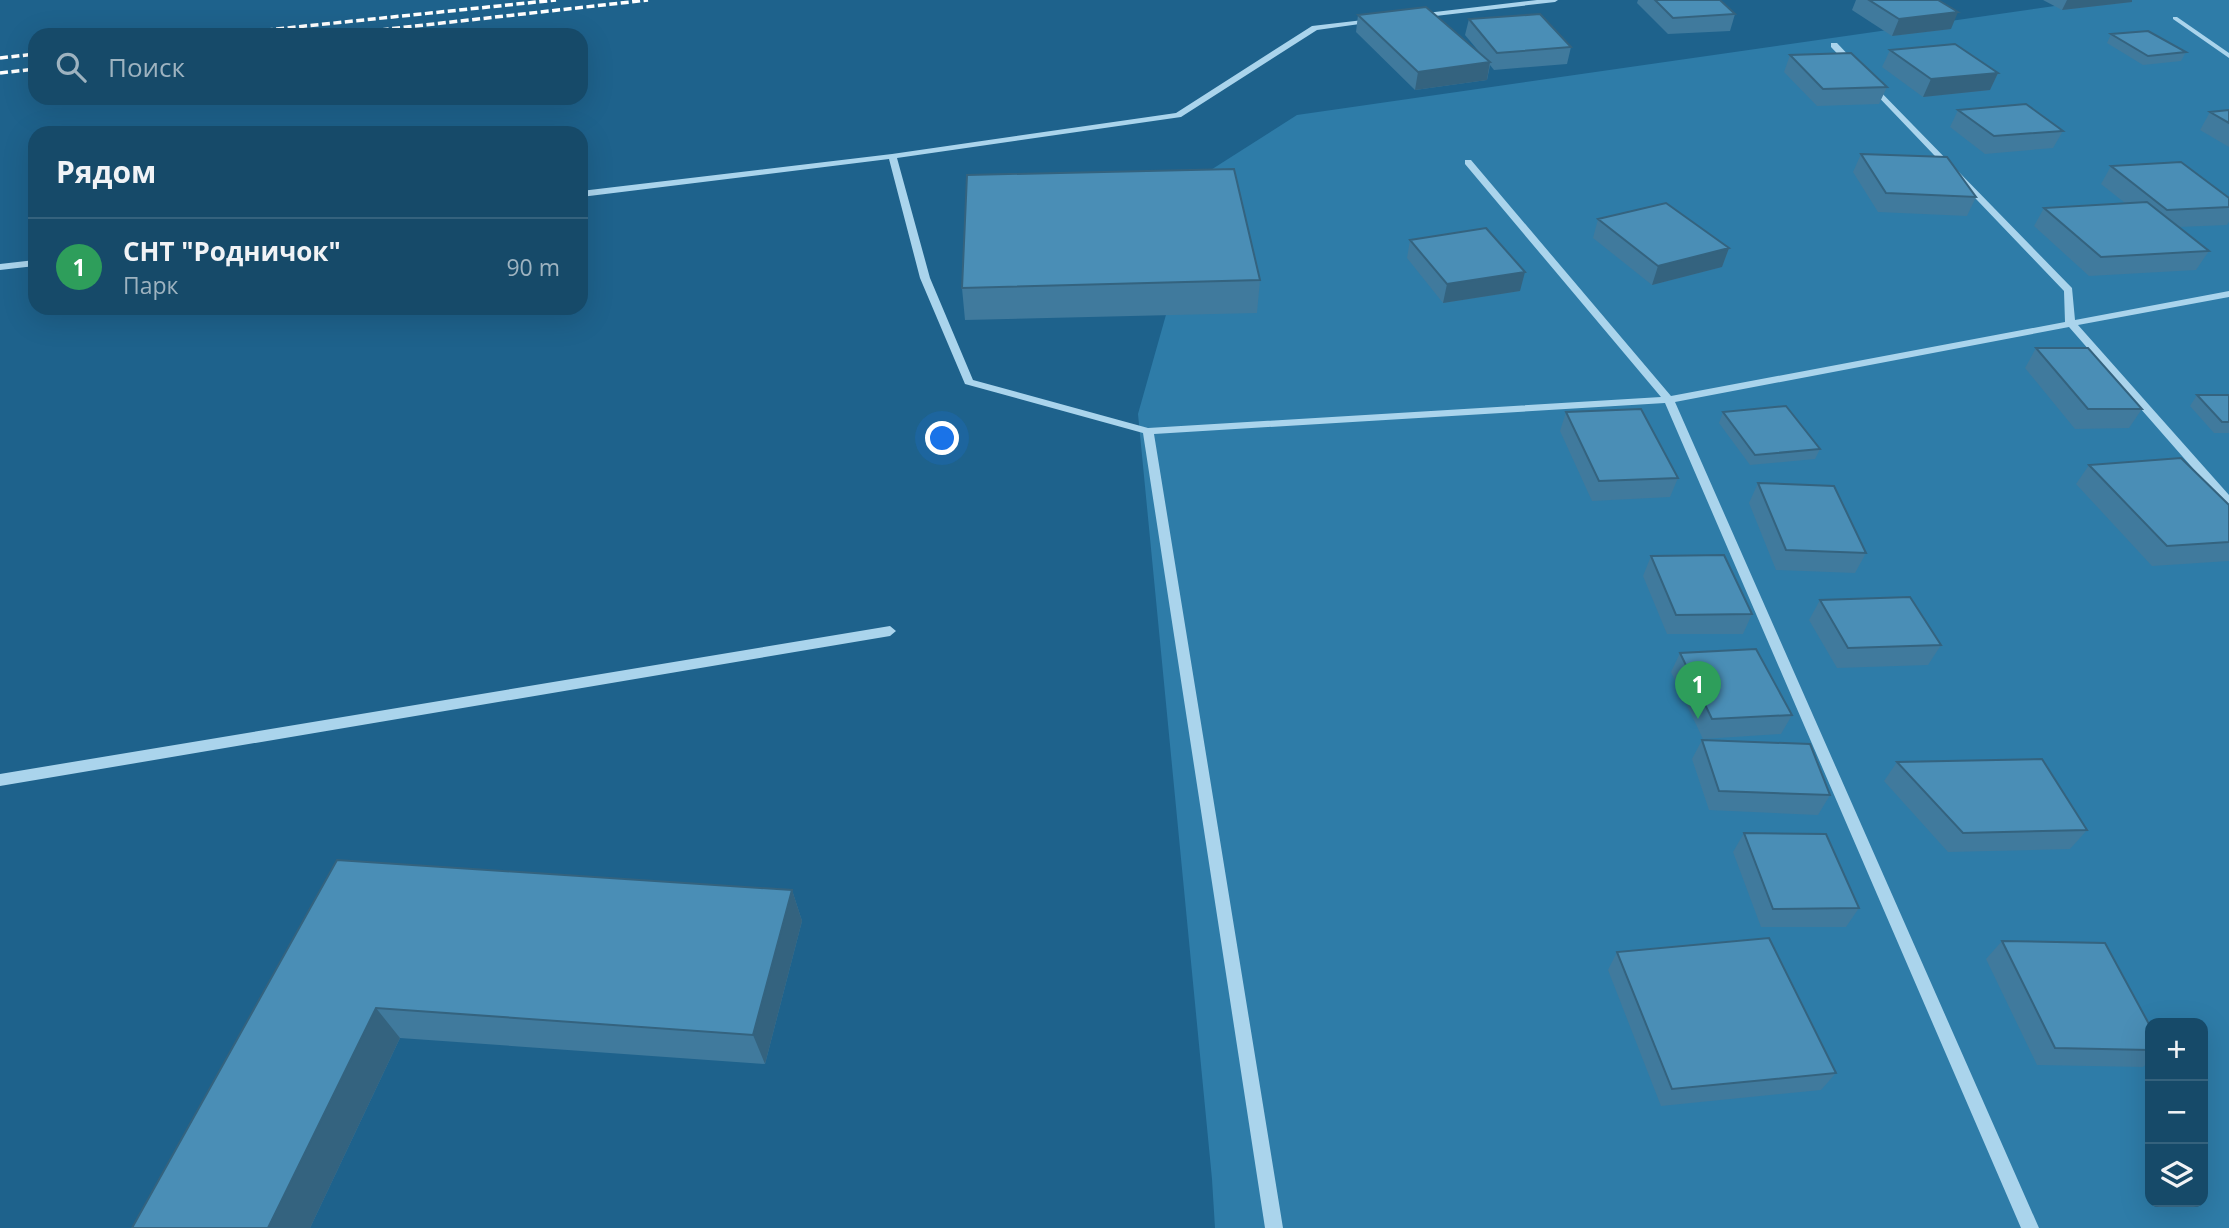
<!DOCTYPE html>
<html lang="ru">
<head>
<meta charset="utf-8">
<style>
  body { margin:0; font-family:"Open Sans",sans-serif; background:#1f516f; color:#f1f3f6 }
  .controls { position:absolute; right:21px; bottom:21px; display:grid; overflow:hidden; border-radius:14px; box-shadow:0 7px 28px #0002 }
  .controls button { width:63px; height:63px; display:grid; place-items:center; padding:0; border:0; border-bottom:2px solid #35627d; background:#164a69; color:#f1f3f6; font:35px sans-serif }
  .you { position:absolute; left:943px; top:439px; width:24px; height:24px; margin:-18px; border:5px solid #fff; border-radius:50%; background:#1a73e8; box-shadow:0 0 0 10px #1a73e833 }
  .badge { display:grid; place-items:center; width:46px; height:46px; border-radius:50%; background:#fbb669; color:#fff; font-size:23px; font-weight:700 }
  .pin { position:absolute; translate:-50% -58px; filter:drop-shadow(0 2px 4px #0008) }
  .pin::after { content:''; position:absolute; top:37px; width:24px; height:21px; background:inherit; clip-path:polygon(0 0,100% 0,50% 100%) }
  .list { margin:0; padding:0; list-style:none }
  h2 { display:flex; justify-content:space-between; align-items:center; height:91px; margin:0; padding:0 28px; font-size:30px }
  h2 small { font-size:23px; font-weight:400; color:#9eb3c0 }
  .list li { display:grid; grid-template-columns:46px 1fr auto; gap:21px; align-items:center; box-sizing:border-box; height:98px; padding:0 28px; border-top:2px solid #35627d }
  .list b { display:block; font-size:26px; white-space:nowrap }
  .list p { margin:0; font-size:23px; white-space:nowrap; color:#9eb3c0 }
  .list em { font-size:23px; font-style:normal; color:#9eb3c0 }
  .icon { flex:none; width:38px; height:38px; fill:none; stroke:currentColor; stroke-width:2; stroke-linecap:round; stroke-linejoin:round }
  .map { position:relative; flex:none; width:2229px; height:1228px; overflow:hidden }
  .search { position:absolute; background:#164a69; box-shadow:0 7px 28px #0002; left:28px; top:28px; width:560px; height:77px; display:flex; align-items:center; gap:18px; box-sizing:border-box; padding:0 24px; border-radius:21px; color:#9eb3c0; font-size:26px }
  .panel { position:absolute; background:#164a69; box-shadow:0 7px 28px #0002; left:28px; top:126px; width:560px; height:189px; border-radius:21px }
  .map>svg:first-child { display:block }
  .green { fill:#2e7ca8; fill-rule:evenodd }
  .lines { fill:none; stroke-linecap:round; stroke-linejoin:round }
  .minor { fill:#aad4ec; fill-rule:evenodd }
  .rail { stroke:#fff; stroke-width:3.5; stroke-dasharray:8 3.5; stroke-linecap:butt }
  .wall { fill:#407a9d }
  .shaded-wall { fill:#34637f }
  .building { fill:#4a8eb6; stroke:#34637f; stroke-width:2 }
</style>
</head>
<body>
<div class="map">
<svg width="2229" height="1228" viewBox="0 0 2229 1228">
  <rect width="100%" height="100%" fill="#1e628c"/>
  <path class="green" d="M2096 0H2229V1228H1215L1212 1179 1138 414 1206 173 1297 115ZM2150 1023H2203V1202H2150Z"/>
  <g class="lines">
    <path class="minor" d="M1537 0H1558L1555 2 1418 18 1414 16 1418 14Z
      M2173 17H2177L2229 53V58L2173 19Z
      M1372 19 1374 20V22L1317 30 1181 117 897 158 930 278 973 380 1148 428 1661 397 1465 164V160H1471L1671 396 2065 322 2064 291 1869 87 1868 85 1872 83 2072 288 2075 320 2229 291V297L2078 325 2229 495V506L2225 505 2069 327 1675 402 2039 1228H2021L1665 403 1154 434 1283 1228H1265L1143 433 965 384 920 278 889 159 581 197V191L892 154 1176 113 1312 26Z
      M1831 43H1837L1855 62V66H1849L1831 47Z
      M35 260V266L0 270V264Z
      M890 626 896 631 890 636 0 786V774Z"/>
    <path class="rail" d="M219 35 556 0
      M335 35 648 0
      M0 58 35 54
      M0 73 35 69"/>
  </g>
  <path class="wall" d="M1638 0H1720L1735 14 1730 31 1668 34 1637 3Z
    M1856 0H1938L1951 29 1892 36 1852 10Z
    M2043 0H2132V2L2062 10Z
    M1358 15 1481 54 1465 35 1469 19 1571 47 1567 64 1494 70 1490 65 1487 80 1415 90 1356 32Z
    M2111 34 2186 52 2181 61 2143 65 2107 43Z
    M1890 50 1998 73 1990 90 1923 97 1882 67Z
    M1790 55 1887 87 1879 104 1817 106 1784 72Z
    M1958 110 2063 131 2053 148 1985 154 1950 127Z
    M2229 110V147L2200 130 2210 112Z
    M1861 154 1976 197 1967 216 1878 212 1853 172Z
    M2111 166 2229 198V222L2227 225 2179 227 2209 251 2196 270 2089 276 2034 226 2044 208 2125 203 2101 184Z
    M1598 219 1729 248 1722 267 1652 285 1593 238Z
    M1410 240 1520 291 1443 303 1407 258Z
    M1260 280 1257 313 965 320 962 288Z
    M2036 348 2142 409 2129 428 2075 429 2025 368Z
    M2197 395H2229V433H2214L2190 406Z
    M1566 412 1678 478 1670 497 1592 501 1560 431Z
    M1723 412 1820 449 1815 459 1750 465 1719 423Z
    M2089 465 2229 505V561L2152 566 2076 484Z
    M1758 483 1866 553 1855 573 1776 570 1749 503Z
    M1651 556 1752 614 1743 634H1667L1643 576Z
    M1820 600 1941 645 1928 665 1837 668 1809 620Z
    M1680 653 1792 715 1781 734 1703 739 1671 672Z
    M1702 740 1830 795 1818 815 1709 810 1692 759Z
    M1897 762 2087 830 2070 849 1948 852 1884 781Z
    M1744 833 1859 908 1846 927H1761L1733 852Z
    M337 860 792 890 802 921 765 1064 400 1038 310 1228Z
    M2002 941 2150 1026V1061L2143 1067 2037 1065 1986 959Z
    M1617 952 1836 1073 1821 1090 1661 1106 1608 970Z"/>
  <path class="shaded-wall" d="M2067 0H2132V2L2062 10Z
    M1958 12 1951 29 1892 36 1899 19Z
    M1490 62 1487 80 1415 90 1418 72Z
    M1998 73 1990 90 1923 97 1931 79Z
    M1729 248 1722 267 1652 285 1658 266Z
    M1525 272 1520 291 1443 303 1447 284Z
    M792 890 802 921 765 1064 753 1035Z
    M376 1008 400 1038 310 1228H268Z"/>
  <path class="building" d="M1655 0H1720L1735 14 1673 18Z
    M1869 0H1938L1958 12 1899 19Z
    M1426 7 1490 62 1418 72 1358 15Z
    M1540 14 1571 47 1497 53 1469 19Z
    M2148 31 2186 52 2148 56 2111 34Z
    M1955 44 1998 73 1931 79 1890 50Z
    M1851 53 1887 87 1823 89 1790 55Z
    M2026 104 2063 131 1994 136 1958 110Z
    M2229 110V123L2210 112Z
    M1861 154 1947 157 1976 197 1886 193Z
    M2181 162 2229 198V207L2167 210 2111 166Z
    M1234 169 1260 280 962 288 967 175Z
    M2147 202 2209 251 2101 257 2044 208Z
    M1666 203 1729 248 1658 266 1598 219Z
    M1486 228 1525 272 1447 284 1410 240Z
    M2036 348H2088L2142 409H2088Z
    M2197 395H2229V422H2222Z
    M1786 406 1820 449 1755 455 1723 412Z
    M1641 409 1678 478 1599 481 1566 412Z
    M2181 458 2229 505V542L2167 546 2089 465Z
    M1758 483 1834 486 1866 553 1786 550Z
    M1724 555 1752 614 1676 615 1651 556Z
    M1910 597 1941 645 1848 648 1820 600Z
    M1756 649 1792 715 1712 719 1680 653Z
    M1702 740 1810 744 1830 795 1719 791Z
    M2042 759 2087 830 1963 833 1897 762Z
    M1744 833 1826 834 1859 908 1773 909Z
    M337 860 792 890 753 1035 376 1008 268 1228H132Z
    M1769 938 1836 1073 1672 1089 1617 952Z
    M2002 941 2105 943 2150 1026V1050L2055 1048Z"/>
</svg>
<div class="controls">
<button>+</button>
<button>−</button>
<button><svg class="icon" aria-label="layers" viewBox="0 0 24 24"><path d="M12 4l9 5-9 5-9-5zM3 14l9 5 9-5"/></svg></button>
</div>
<div class="you"></div>
<div class="pin badge" style="left:1698px;top:719px;background:#2e9e5b">1</div>
<div class="search"><svg class="icon" aria-label="search" viewBox="0 0 24 24"><circle cx="10" cy="10" r="6"/><path d="M15 15l6 6"/></svg>Поиск</div>
<section class="panel">
<h2>Рядом<small></small></h2>
<ul class="list">
<li><span class="badge" style="background:#2e9e5b">1</span><div><b>СНТ &quot;Родничок&quot;</b><p>Парк</p></div><em>90 m</em></li>
</ul>
</section>
</div>
</body>
</html>
